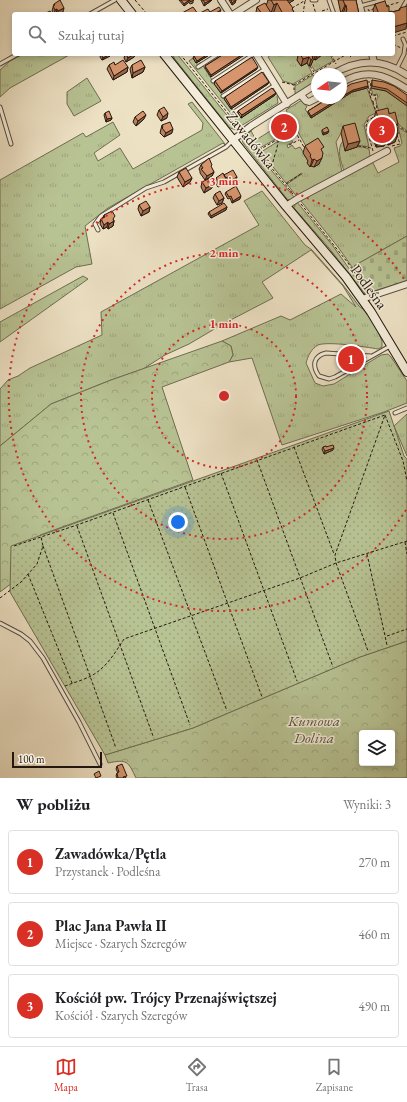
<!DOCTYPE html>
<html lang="pl">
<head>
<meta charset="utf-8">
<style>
  body { margin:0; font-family:"EB Garamond",serif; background:#f6f6f6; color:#202124 }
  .controls { position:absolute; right:12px; bottom:12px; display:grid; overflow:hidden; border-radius:4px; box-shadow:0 2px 6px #0003 }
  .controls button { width:36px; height:36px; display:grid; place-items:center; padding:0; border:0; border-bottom:1px solid #e0e0e0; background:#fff; color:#202124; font:20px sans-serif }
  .compass { position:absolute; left:311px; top:68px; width:36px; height:36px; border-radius:50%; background:#fff; box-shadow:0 2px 6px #0003; rotate:256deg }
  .scale { position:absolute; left:12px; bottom:10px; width:90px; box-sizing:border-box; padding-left:4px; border:2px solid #241710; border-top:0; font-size:11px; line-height:14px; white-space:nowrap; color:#241710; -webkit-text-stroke:3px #f3ecd9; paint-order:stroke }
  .you { position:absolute; left:178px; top:522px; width:14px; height:14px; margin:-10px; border:3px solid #fff; border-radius:50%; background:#1a73e8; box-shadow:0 0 0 6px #1a73e833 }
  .badge { display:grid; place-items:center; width:26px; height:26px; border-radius:50%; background:#d93025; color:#fff; font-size:13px; font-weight:700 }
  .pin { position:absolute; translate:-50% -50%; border:2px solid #fff; box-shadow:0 1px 4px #0006 }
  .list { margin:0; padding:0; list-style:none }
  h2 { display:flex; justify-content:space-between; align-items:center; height:52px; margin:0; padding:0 16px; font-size:17px }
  h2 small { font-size:13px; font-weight:400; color:#757577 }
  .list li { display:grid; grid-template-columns:26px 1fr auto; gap:12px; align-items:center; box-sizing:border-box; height:64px; margin:0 8px 8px; padding:0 8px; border:1px solid #e0e0e0; border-radius:4px }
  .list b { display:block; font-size:15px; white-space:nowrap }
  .list p { margin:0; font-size:13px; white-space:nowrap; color:#757577 }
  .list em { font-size:13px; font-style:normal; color:#757577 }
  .icon { flex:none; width:22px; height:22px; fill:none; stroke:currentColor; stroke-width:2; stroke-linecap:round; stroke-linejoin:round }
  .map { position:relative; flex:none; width:407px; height:778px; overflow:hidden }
  .search { position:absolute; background:#fff; box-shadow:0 2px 6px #0003; left:12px; right:12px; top:12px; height:44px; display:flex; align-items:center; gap:10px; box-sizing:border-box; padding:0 14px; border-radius:4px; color:#757577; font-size:15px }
  .sheet { height:268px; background:#fff }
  nav { display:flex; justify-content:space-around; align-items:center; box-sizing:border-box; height:56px; border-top:1px solid #e0e0e0; background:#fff; font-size:11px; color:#757577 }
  nav a { display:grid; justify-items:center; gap:2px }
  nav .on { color:#d93025 }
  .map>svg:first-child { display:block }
  .grass { fill:url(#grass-tufts); stroke:#6e6d52 }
  .forest { fill:url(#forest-crowns); stroke:#6e6d52; fill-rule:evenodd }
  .cemetery { fill:url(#cemetery-stones); stroke:#6e6d52 }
  .garden { fill:url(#garden-dots); stroke:#6e6d52 }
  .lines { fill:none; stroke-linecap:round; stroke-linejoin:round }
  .lane-casing { stroke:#564a3d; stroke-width:5 }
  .street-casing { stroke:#564a3d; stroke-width:8 }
  .secondary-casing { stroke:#241710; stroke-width:10 }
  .path { stroke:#241710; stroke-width:1; stroke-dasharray:3 2; stroke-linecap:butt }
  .lane { stroke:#f3ecd9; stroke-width:3 }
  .street { stroke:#f3ecd9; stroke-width:6 }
  .secondary { stroke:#f3ecd9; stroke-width:8 }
  .wall { fill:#b9805e; stroke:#241710 }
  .shaded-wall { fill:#96684c; stroke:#241710 }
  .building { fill:#d7956d; stroke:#241710 }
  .ring { fill:none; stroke:#d62828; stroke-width:2; stroke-dasharray:2 4 }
  .labels { text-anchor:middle; stroke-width:3; stroke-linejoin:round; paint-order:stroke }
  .street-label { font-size:15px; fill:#241710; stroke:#f3ecd9 }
  .park-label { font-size:15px; font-style:italic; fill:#58533e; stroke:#f3ecd9 }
  .centre { fill:#d62828; stroke:#f3ecd9; stroke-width:2 }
  .ring-label { font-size:12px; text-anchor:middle; font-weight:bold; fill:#d62828; stroke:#f3ecd9; stroke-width:3; stroke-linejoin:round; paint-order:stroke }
</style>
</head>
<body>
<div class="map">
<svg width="407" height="778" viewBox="0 0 407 778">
  <defs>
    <pattern id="grass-tufts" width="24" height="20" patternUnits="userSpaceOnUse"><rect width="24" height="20" fill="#b8c394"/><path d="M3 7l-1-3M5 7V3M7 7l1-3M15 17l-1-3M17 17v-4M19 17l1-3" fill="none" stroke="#9ea77f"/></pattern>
    <pattern id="forest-crowns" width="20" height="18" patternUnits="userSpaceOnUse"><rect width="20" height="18" fill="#b8c394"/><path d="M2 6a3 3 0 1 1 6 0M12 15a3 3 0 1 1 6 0" fill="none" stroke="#9ea77f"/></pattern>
    <pattern id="cemetery-stones" width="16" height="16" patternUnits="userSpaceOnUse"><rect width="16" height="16" fill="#b8c394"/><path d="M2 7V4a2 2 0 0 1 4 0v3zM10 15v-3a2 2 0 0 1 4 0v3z" fill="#9ea77f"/></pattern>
    <pattern id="garden-dots" width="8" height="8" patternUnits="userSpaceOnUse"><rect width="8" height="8" fill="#b8c394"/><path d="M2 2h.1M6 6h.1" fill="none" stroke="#9ea77f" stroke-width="1.8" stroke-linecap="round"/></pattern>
  </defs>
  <rect width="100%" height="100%" fill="#ede1c4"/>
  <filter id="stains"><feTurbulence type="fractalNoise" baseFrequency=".005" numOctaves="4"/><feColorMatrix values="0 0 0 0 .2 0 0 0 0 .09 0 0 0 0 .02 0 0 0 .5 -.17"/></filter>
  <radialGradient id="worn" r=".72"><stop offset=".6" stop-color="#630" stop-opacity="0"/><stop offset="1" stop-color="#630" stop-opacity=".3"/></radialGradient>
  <path class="grass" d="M23 54H71L10 88 0 97V70L10 61Z
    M173 54H177L235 125 237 130 230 128 174 58Z
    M272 54H297L299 58 297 60 301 66 307 63 312 73 293 84 283 81 268 57Z
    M323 54H330L333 61 315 71 310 63 314 59 316 60Z
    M193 58 196 63 199 61 201 63 197 65 199 69 203 66 231 109 238 113 241 118 275 95 271 89 273 87 278 95 277 96 278 103 241 126 189 61Z
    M313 75 317 81 295 95V86Z
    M87 78 101 101 74 116 67 104V92Z
    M367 88 376 113 369 116 364 125 369 147 357 145 352 130 341 133 336 142 342 172 297 197 287 184 302 174V173L286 183 261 152 293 132 295 135 290 138 293 142 287 145 288 148 292 145 295 149 300 147 312 167 320 162 308 150 286 110 302 100 307 107 305 109 311 118 352 92Z
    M371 88 386 91 407 105V131C404 128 399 126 397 122 390 111 393 112 379 112L376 101 378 97 377 94 373 95Z
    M192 102 225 144V145L223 143 108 208 85 226 92 264 76 267 0 309V180L83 133 86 137 113 122 120 135 94 153 98 161 120 148 133 169 202 130 203 123 188 104Z
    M286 121 291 130 290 131 258 149 247 134 251 131 256 140Z
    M398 127 407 133V236L354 266 363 279 362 281 338 247 300 200 372 161 378 173 399 162 394 148 400 146 402 143Z
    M244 138 294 197 293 199 290 200 287 199 243 143 242 139Z
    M343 141 357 147H363L369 149 370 156 344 171C341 162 336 149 343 141Z
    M262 191 305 245 312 250 343 285 359 306 369 314 380 333 379 334 382 341V347L378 349C366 347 328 341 318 345 311 349 308 356 306 363L315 383 323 386 334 384 381 355 388 354 391 357 407 381V403L384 412 282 445 252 358 229 362 233 355 231 346 222 341 281 316 290 320 341 294 356 307 343 286 311 250 262 282 273 298 223 324 189 344 165 355 143 369 111 380 51 404 0 446V389L8 380 18 376 30 368 102 335 101 312 259 225 244 201Z
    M297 202 333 246 365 291V294L329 248 294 208V204Z
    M83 276 88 279 0 342V322Z
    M407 414V456L394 426Z"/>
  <path class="forest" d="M222 341 231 346 233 355 229 362 162 387 193 480 40 535 36 549 16 580 0 592V446L51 404 111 380Z
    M407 641V778H136C128 761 127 759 108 763L105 755 193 728 360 657ZM362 733H392V763H362Z"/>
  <path class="cemetery" d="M407 236V281L371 292 354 266Z"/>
  <path class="garden" d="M389 411 404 456 407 459V641L360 657 193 728 105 755 10 592 11 546Z"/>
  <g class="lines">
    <defs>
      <path id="lane" d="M312 0H316
        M329 0 334 14
        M360 6 383 0
        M402 9 407 0
        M90 14 115 0
        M403 39 406 46
        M0 64 18 54
        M198 67 218 54
        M397 68 404 54 405 46
        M213 81 254 54
        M223 96 265 69
        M0 107 11 144
        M234 112 275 85
        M98 230 95 224 101 216 146 188 164 182 226 147 232 141
        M371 356 326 353C313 356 312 366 319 376L329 379 335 377 390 346
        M395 413 407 408
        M0 623 21 634 30 641 43 658 79 722 100 764"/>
      <path id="street" d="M221 0 230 14
        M358 0 362 14
        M234 14 256 0
        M256 54 287 104
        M372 54 374 62
        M333 74C358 59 383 58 407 75
        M341 83C366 68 384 74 407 89
        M301 95 306 101 309 102 317 98
        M233 140 251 126 317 84
        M286 206 297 199 387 151
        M362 299 407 284"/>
      <path id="secondary" d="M121 0 132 14
        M164 54 286 206 346 277 371 312 407 372"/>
    </defs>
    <use href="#lane" class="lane-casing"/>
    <use href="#street" class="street-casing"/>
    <use href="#secondary" class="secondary-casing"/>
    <path class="path" d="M135 0 147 14
      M313 4 316 14
      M386 6 400 2
      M292 8 306 0
      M368 9 369 11 373 9
      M322 11 328 9
      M303 14 305 1
      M373 14H374
      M393 33H394
      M393 36 407 32
      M393 44 401 48
      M180 54 239 127
      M331 54 336 64
      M350 54 351 59
      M391 54 392 55
      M310 66 314 72
      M282 82 294 85V90
      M367 82H371L370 90 372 96 376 95 375 101 373 102 371 99Z
      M294 85 347 54
      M373 102 375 109H377L376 103
      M397 125 407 132
      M295 131 305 149
      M247 138 293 194
      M289 145 299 140
      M358 146 371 148
      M392 146 400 144 397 135
      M259 150 294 130 284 113
      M373 151 366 126 368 120 375 117
      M272 167C273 158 278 149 278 140
      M286 184 302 173
      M301 204 348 263 367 291
      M385 415 403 461 407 481
      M294 447 334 554
      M257 460 333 667
      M221 473 297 681
      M185 487 262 697
      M148 500 227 711
      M113 513 190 725
      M77 526 153 736
      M405 542 407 554
      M14 546 77 525 385 415 335 555 336 563 368 651
      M43 546 116 748
      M367 554 387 645
      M28 574 72 683
      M0 598 21 582 37 564 43 546 41 537
      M387 636 407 629
      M65 686C73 683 83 680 91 676 106 668 115 653 124 639L300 578 336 563 407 541"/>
    <use href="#lane" class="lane"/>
    <use href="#street" class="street"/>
    <use href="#secondary" class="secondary"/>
  </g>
  <path class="wall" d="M179 0H193V3L190 4 189 2 184 6Z
    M201 0H212L211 1 204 6Z
    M229 0H236L235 3 232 5Z
    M268 0H294L289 3 295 14H257L256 12 257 7 266 6Z
    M338 0H356L359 14H341Z
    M54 4 63 12 59 14H54L52 11Z
    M375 4 389 12H392L399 10 400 8 406 29 393 14H374L373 10Z
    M101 54H110V56L102 60 100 57Z
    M124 54H136L134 57 126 62 124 58 125 55Z
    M197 54H211L196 63 193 58 194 56Z
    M224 54 211 77 205 68V66Z
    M296 54H323L315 60 314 59 313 60 311 65 309 66 307 63 301 66 297 60 298 56Z
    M109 65H115L128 67 127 72 113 80 107 69Z
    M132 65 145 67 143 72 132 78 130 69Z
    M257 69 221 93 214 84 215 81Z
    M372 80 407 95V106L386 91 371 88 372 82Z
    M268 84 231 109 224 99 225 97Z
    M368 86 367 88 352 92 311 118 308 113V111L341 90Z
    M275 95 241 118 238 113V111Z
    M159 110 167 118 161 121 157 115Z
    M376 111 389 114 398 124 396 127 398 133 395 142 388 145 387 143 385 144 384 146 376 147 374 141 376 138 372 139 369 127 372 118H374Z
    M105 113 112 118 111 120 106 122 104 115Z
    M135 117 144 119 136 126 133 122Z
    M162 125 172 133 164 137 160 133Z
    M343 126 360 141 357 147 345 151 341 133Z
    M322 130 328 133 323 135 322 132Z
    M305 146 322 152 319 164 314 167 311 166 310 167 307 163 308 161 303 153Z
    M201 165 211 168 214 172 212 176 205 180 200 173V171L199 169Z
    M179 172 192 178 190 182 183 187 177 177Z
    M224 175 237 177 236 179 229 183 227 180H226L225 183 218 187 215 182 216 178Z
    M202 182 212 188 204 193 201 187Z
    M226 192 240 199 232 203 230 198 228 199 225 194Z
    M215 194 224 198 222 203 217 205 213 198Z
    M139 205 150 207 149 212 141 216 138 209Z
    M227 207 226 210 211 218 208 214 209 212Z
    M104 215 114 220V221L113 226 108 229 107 227 103 229 100 224 101 219 103 218Z
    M323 447H326L333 450 324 454 322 449Z
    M117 766 126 778H117L116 776 117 773H118L116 769Z"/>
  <path class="shaded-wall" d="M189 0V2L184 6V4Z
    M211 0H212L211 1 204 6 205 3Z
    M236 0 235 3 232 5V3Z
    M282 0H294L280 9Z
    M277 3 273 14H270L271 13 274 5Z
    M345 5H346L343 14H341Z
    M64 8 63 12 59 14H57L58 11Z
    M57 9 56 14H54L55 10Z
    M221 10 220 12 217 14H214Z
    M407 23 406 29 393 33V27Z
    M110 54V56L102 60 103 58Z
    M134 54H136L134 57 126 62 128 58Z
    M208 54H211L196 63 197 61Z
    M243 54H246L211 77V75Z
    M314 54H316L314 59 313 60 311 65 309 66 312 57Z
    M318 54H323L315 60Z
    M309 57 307 63 301 66 303 59Z
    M128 67 127 72 113 80 114 76Z
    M145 67 143 72 132 78 133 73Z
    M258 67 257 69 221 93 222 91Z
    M269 82 268 84 231 109V107Z
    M368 86 367 88 352 92 311 118V116L340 98H341V97L353 90Z
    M276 93 275 95 241 118 242 115Z
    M168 113 167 118 161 121 163 117Z
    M146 115 144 119 136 126 138 121Z
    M112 118 111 120 106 122 107 119Z
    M398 124 394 133 392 125Z
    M381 128 378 135V132L376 138 372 139 375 130Z
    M173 129 172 133 164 137 166 133Z
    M329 131 328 133 323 135 324 133Z
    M398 133 395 142 388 145 391 136Z
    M391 134 387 143 385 144 384 146 376 147 379 138Z
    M360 141 357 147 345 151 348 144Z
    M322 158 319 164 314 167 317 161Z
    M314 159 311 166 310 167 312 160Z
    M214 172 212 176 205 180 207 176Z
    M228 177 225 183 218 187 219 183Z
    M237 177 236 179 229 183 230 181Z
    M192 178 190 182 183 187 185 182Z
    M214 184 212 188 204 193 206 188Z
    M241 196 240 199 232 203 233 201Z
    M224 198 222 203 217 205 219 201Z
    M150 207 149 212 141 216 143 211Z
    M227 207 226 210 211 218V216Z
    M114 221 113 226 108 229 109 224Z
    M108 222 107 227 103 229 104 225Z
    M334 448 333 450 324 454 325 451Z"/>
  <path class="building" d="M60 0 64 8 58 11 57 9 55 10 53 6 55 5 54 4Z
    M181 0H194L191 2 189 0 184 4Z
    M203 0H211L205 3Z
    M231 0H236L232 3Z
    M271 0H287L293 8 292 9 295 14H283L277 3 274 5Z
    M343 0H356L359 14H347L346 10H347L346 5H345Z
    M385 1 387 7 389 6V12L392 11V12L400 10V8L407 6V23L393 27V14H379L375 4Z
    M265 3 271 13 270 14H262L257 7Z
    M193 7 198 14H183L182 13Z
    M219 7 221 10 214 14H200V13L208 9 210 12Z
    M50 11 52 14H44Z
    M101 54H110L103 58Z
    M126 54H134L128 58Z
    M197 54H208L197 61 194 56Z
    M224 54H243L211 75 205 66Z
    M300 54H314V55L312 57 313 58 311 60 309 57 303 59Z
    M252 57 258 67 222 91 215 81Z
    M123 60 128 67 114 76 109 65 114 62 115 65Z
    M141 60 145 67 133 73 132 65Z
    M262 72 269 82 231 107 225 97Z
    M367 80 368 86 353 90 341 97V90L351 84Z
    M372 80 384 82 394 86 407 95V103L387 89 372 86Z
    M272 88 276 93 242 115 238 111Z
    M329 98H340L311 116 308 111Z
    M164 107 168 113 163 117 159 110Z
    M388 108 389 114 395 112 398 124 392 125 393 128 397 127 398 133 391 136V134L387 135V137L379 138 378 132 382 131 381 128 375 130 372 118 378 117 376 111Z
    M109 111 112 118 107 119 105 113Z
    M143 111 146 115 138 121 135 117Z
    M170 122 173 129 166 133 162 128 163 127 162 125Z
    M355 123 360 141 348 144 343 126Z
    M327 127 329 131 324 133 322 130Z
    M318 138 324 147 321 149 323 153 322 158 317 161 314 159 312 160 310 156 311 155 305 146Z
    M209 158 212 165 211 166 214 172 207 176 201 169 203 168 201 165Z
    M186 168 192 178 185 182 179 172Z
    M233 170 237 177 230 181 228 177 226 178 224 175Z
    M223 173 226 179 219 183 216 178Z
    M210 178 214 184 206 188 202 182Z
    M236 186 241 196 233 201 231 196 229 197 226 192Z
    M220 191 224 198 219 201 215 194Z
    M146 201 150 207 143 211 139 205Z
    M224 203 227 207 211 216 209 212Z
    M112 211 115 216 113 219 114 221 109 224 108 222 104 225 101 219 105 217 104 215Z
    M333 445 334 448 325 451 323 447 326 446V447Z
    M122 764 127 776 123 777 124 778H118L117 773 119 772 117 766Z
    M99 771 101 776 96 778 94 774Z"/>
  <g class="ring">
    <circle cx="224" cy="396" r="72"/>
    <circle cx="224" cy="396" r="143"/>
    <path d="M406 510A215 215 0 1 1 406 282"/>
  </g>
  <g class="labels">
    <g class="street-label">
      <text transform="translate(251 140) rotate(51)" y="5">Zawadówka</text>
      <text transform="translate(369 287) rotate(54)" y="5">Podleśna</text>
    </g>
    <g class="park-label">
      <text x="314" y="726">Kumowa<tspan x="314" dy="17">Dolina</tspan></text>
    </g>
  </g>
  <circle cx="224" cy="396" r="6" class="centre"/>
  <g class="ring-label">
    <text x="224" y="185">3 min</text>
    <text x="224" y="257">2 min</text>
    <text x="224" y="328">1 min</text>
  </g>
  <rect width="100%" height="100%" filter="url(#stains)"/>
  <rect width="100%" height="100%" fill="url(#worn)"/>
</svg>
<div class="controls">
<button><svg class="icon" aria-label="layers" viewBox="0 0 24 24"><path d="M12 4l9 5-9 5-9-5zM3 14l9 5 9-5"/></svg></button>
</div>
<svg class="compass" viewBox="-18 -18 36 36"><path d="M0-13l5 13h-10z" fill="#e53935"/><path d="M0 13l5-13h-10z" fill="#757577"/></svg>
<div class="scale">100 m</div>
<div class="you"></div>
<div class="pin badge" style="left:351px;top:359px">1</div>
<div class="pin badge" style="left:284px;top:127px">2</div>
<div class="pin badge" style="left:382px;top:130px">3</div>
<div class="search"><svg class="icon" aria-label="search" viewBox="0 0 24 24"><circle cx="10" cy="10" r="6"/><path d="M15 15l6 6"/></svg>Szukaj tutaj</div>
</div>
<section class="sheet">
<h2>W pobliżu<small>Wyniki: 3</small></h2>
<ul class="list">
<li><span class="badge">1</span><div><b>Zawadówka/Pętla</b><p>Przystanek · Podleśna</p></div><em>270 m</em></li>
<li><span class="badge">2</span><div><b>Plac Jana Pawła II</b><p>Miejsce · Szarych Szeregów</p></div><em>460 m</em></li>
<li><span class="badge">3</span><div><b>Kościół pw. Trójcy Przenajświętszej</b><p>Kościół · Szarych Szeregów</p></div><em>490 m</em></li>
</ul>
</section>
<nav>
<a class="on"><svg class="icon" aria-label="map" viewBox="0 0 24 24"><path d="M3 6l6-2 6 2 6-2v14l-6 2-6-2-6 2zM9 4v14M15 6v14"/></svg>Mapa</a>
<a><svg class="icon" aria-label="directions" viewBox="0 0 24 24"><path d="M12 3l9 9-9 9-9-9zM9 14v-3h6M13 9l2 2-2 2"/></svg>Trasa</a>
<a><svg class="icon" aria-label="saved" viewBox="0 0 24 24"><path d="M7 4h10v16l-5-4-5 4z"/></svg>Zapisane</a>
</nav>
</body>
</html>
